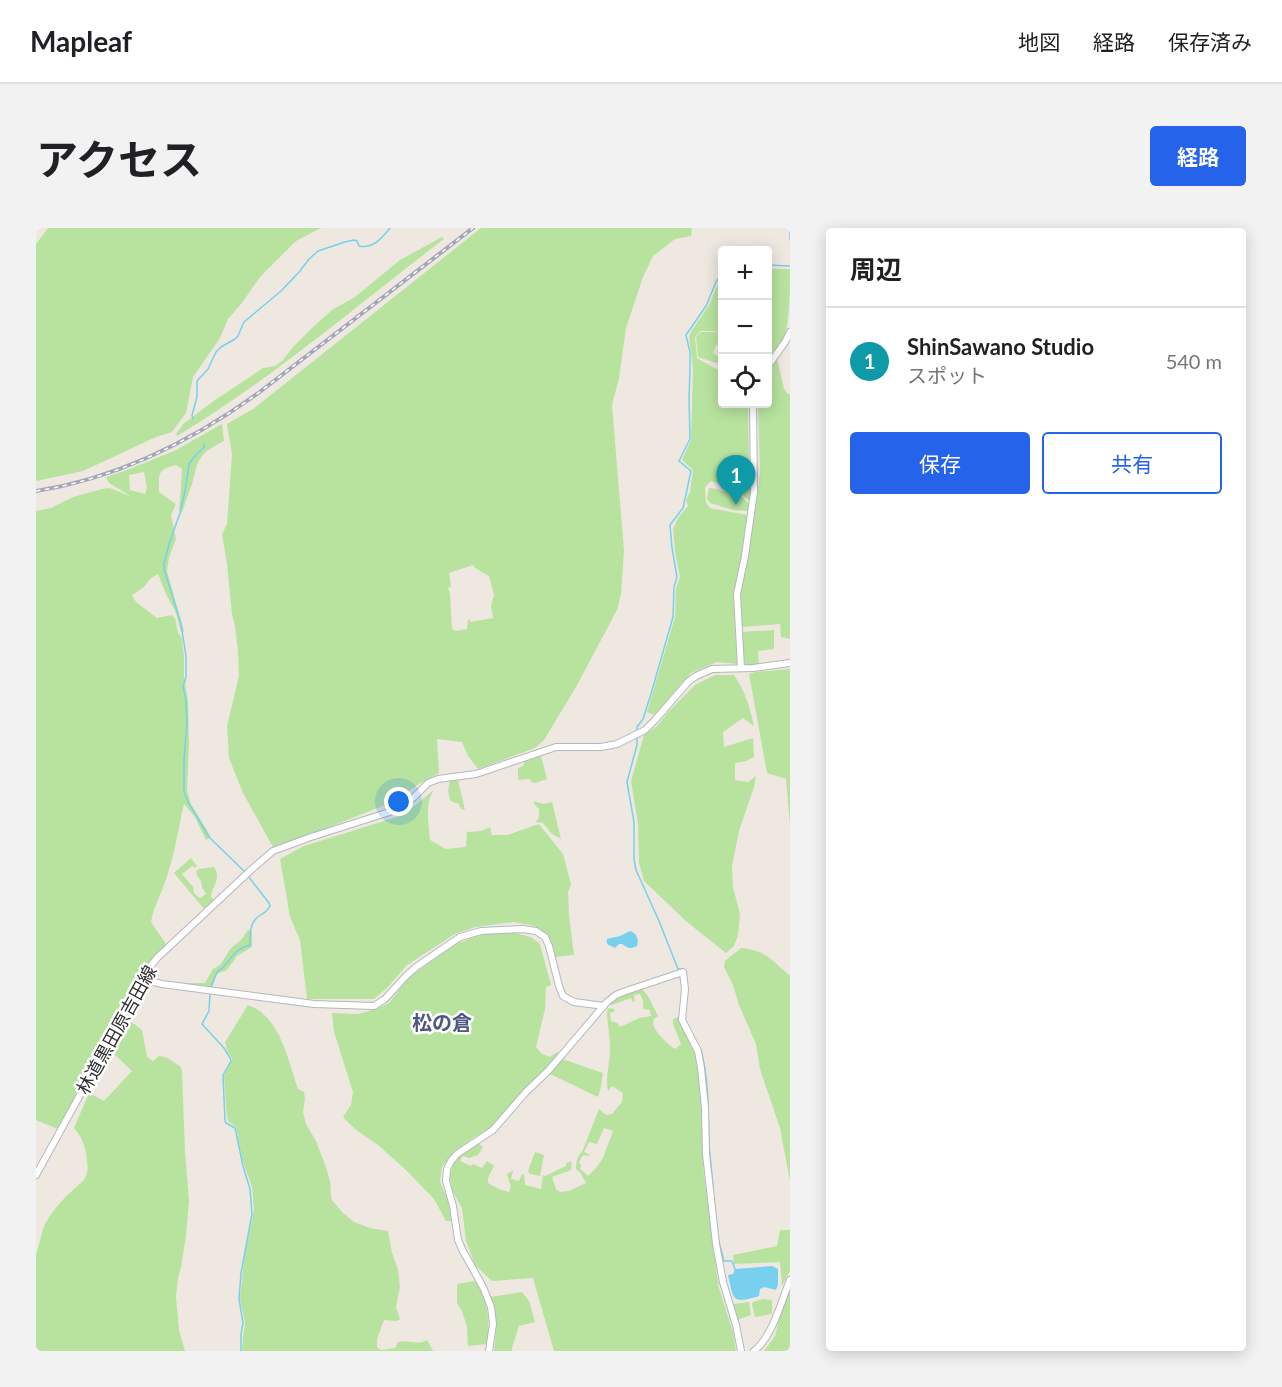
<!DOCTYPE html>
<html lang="ja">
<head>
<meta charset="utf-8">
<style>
  body { margin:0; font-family:Lato,"Noto Sans JP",sans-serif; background:#f2f2f2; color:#202124 }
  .controls { position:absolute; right:18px; top:18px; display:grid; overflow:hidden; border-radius:6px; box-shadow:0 3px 15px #0003 }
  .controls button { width:54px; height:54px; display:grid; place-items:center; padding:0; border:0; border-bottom:2px solid #e0e0e0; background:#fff; color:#202124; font:30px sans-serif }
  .you { position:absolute; left:363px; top:574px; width:21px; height:21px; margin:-15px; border:4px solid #fff; border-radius:50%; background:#1a73e8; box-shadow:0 0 0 9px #1a73e833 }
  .badge { display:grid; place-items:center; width:39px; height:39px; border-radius:50%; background:#2563eb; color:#fff; font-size:20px; font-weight:700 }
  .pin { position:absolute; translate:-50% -50px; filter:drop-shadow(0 2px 3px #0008) }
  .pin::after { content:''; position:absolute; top:32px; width:21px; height:18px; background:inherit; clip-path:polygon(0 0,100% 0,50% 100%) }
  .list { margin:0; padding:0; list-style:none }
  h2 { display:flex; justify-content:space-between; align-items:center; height:78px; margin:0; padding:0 24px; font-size:26px }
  h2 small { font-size:20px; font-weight:400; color:#757577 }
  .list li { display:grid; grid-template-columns:39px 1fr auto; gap:18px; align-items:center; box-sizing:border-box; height:108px; padding:0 24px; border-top:2px solid #e0e0e0 }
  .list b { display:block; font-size:22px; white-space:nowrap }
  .list p { margin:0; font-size:20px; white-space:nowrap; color:#757577 }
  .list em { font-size:20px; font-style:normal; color:#757577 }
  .actions { display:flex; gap:12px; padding:18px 24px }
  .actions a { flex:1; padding:14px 0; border:2px solid #2563eb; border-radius:6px; text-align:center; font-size:21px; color:#2563eb }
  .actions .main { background:#2563eb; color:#fff }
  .icon { flex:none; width:33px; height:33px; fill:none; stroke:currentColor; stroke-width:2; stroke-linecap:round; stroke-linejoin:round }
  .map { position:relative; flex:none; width:754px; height:1123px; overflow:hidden; border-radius:6px }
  header { display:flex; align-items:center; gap:36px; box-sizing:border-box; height:84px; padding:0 30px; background:#fff; border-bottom:2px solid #e0e0e0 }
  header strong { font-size:28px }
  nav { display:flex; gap:33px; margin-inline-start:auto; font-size:21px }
  .intro { display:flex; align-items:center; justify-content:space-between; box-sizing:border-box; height:144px; padding:0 36px }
  h1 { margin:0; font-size:42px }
  .button { padding:15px 27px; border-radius:6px; background:#2563eb; color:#fff; font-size:21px; font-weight:700 }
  main { display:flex; gap:36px; padding:0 36px }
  aside { flex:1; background:#fff; border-radius:6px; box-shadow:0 3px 15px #0003 }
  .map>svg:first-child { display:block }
  .green { fill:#b7e39f; fill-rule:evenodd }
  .water { fill:#77d0ed }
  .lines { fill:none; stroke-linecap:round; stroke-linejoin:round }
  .stream { stroke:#77d0ed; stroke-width:1.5 }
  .minor-casing { stroke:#b4b7c0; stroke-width:8 }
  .minor { stroke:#fff; stroke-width:6 }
  .rail-casing { stroke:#a3a6b7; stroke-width:4 }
  .rail { stroke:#fff; stroke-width:1.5; stroke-dasharray:4.5; stroke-linecap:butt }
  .labels { text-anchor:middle; stroke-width:5; stroke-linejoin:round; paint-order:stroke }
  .street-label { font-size:18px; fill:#2d2d2d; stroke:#fff }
  .neighbourhood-label { font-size:20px; font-weight:bold; fill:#4e577e; stroke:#fff }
</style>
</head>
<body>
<header>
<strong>Mapleaf</strong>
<nav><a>地図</a><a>経路</a><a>保存済み</a></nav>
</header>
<div class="intro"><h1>アクセス</h1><a class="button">経路</a></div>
<main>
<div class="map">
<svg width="754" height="1123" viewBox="0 0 754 1123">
  <rect width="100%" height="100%" fill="#eee8e1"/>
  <path class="green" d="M12 0H285L260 13 224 49 205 76 192 91 184 110 157 149 150 185 136 204 120 209 47 243 0 253V16Z
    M445 0H656L655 8 639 11 617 28 607 49 590 100 583 150 576 177 588 323 585 366 581 382 540 459 508 512 499 520 442 541 432 528 426 514 401 511 403 545 383 556 359 573 238 621 207 565 193 530 191 498 203 448 202 423 199 398 196 386 191 336 186 306 191 296 196 226 191 196 217 181ZM437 337 439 340 453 348 458 367 455 378 457 390 435 394 434 391 432 392 431 401 420 403 416 401 414 366 412 360 415 358 413 345Z
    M406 9 408 11C320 78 236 151 141 208L140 206 147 196 179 172 227 140 239 138 247 132 258 118 277 99 296 82 319 69 364 32Z
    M732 41H754C754 62 754 97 747 113 742 121 735 123 732 132Z
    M686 49V108L679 103H665L659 109 661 130 680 141 686 142V176H712L713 241H697L690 258 675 253 669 259 670 275 674 280 711 287 706 327 698 364V385L701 436 681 434 655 445 618 487 611 484 639 389 640 360 644 349 639 324 637 301 642 290 652 278 650 272 654 264 657 242 646 232 655 212 657 141 653 109 656 102 673 77 681 58Z
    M665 104H679L686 109V119L680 117 677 125 682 128 686 133V137L662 129 660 109Z
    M741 130 748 161 752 166H754V411L745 409 744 396 706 399 704 365 712 329 724 246 722 176H732V143Z
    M186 196 188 213C165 225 162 229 157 253 154 263 149 274 146 285L143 282 144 273 146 241 140 237C121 242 123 245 123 264L140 276 135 287 140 311 133 329 131 343 148 403 145 404 140 385 130 366 122 346 114 351 107 360 96 367 100 374 121 390 136 387 139 390 142 405 146 410 148 429V448L152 474 153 516 151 562 155 576 175 609 170 612 169 610 159 589 148 576C142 602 138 630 129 654 124 669 118 678 115 694L130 716 100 751 88 775 82 797 68 824 43 860 22 901 0 892V283L15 280 37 269 66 261 74 260 96 269 73 255 70 249 91 242 138 223ZM108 244 111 260 109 266 94 262 93 247Z
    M706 244H712L717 246 714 273C702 265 701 257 706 244Z
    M673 260C685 261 689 266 701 264L714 277 713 283 697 282 674 275 671 271Z
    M738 402V421L722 423 723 437H713L705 435 704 404Z
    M754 441V597L750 551 731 545 713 446 719 444Z
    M679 447H698C709 463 714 479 718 498L707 490 687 504 688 519 717 510 718 529 710 533 699 535V552L712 554 720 548 718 559 703 603 696 638 697 659 704 686 702 707 698 718 690 725 651 694 608 653 603 635 602 596 595 553 608 507 621 498 633 483 659 457Z
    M505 528 511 551 499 555 495 554 494 551 482 552V540L487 538 489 533Z
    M422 552 429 582 425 581 422 575H419L414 572 412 562 414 553Z
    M398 562C388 576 393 595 394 612L410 621 430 619 431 604 445 603 454 599 456 607H471L503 596 527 626 535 656 532 664 533 687 538 727 517 729 515 712 499 698 478 694 439 699 419 706 371 737 352 759 338 771H271L264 712 254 689 244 631 268 618 367 587Z
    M498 573 507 576 516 574 525 611 516 606 507 595 499 594C504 591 503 587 503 581L498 576Z
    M155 630 161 638 159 640 156 638 146 646 157 659 158 665 164 670 170 666 166 659 165 653 161 647 160 643 163 641 178 639C186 650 176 658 175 669L178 672 168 681 138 645Z
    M212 702 216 703V719L201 728 191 742 181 746 177 757 173 760 142 755H169L177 741 184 737 195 720 205 712Z
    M479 705 495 709 504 716 515 757 510 759 509 781 500 819 506 826 514 829 521 824 523 828 454 901 438 909 418 924 406 939 404 954 413 975 415 993H410L398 971 370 942 342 917 319 901 307 889 315 877 317 864 298 804 296 785 322 786 340 781 353 775 373 749 420 716 446 706Z
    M705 720C730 722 736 732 754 748V953L744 900 724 841 720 816 703 777 697 757 688 739 689 733Z
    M602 761H606L612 768 622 788C621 789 619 790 618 791 613 800 633 817 639 821L645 816 637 796V791L644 788 659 822 665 850 667 938 677 1020 683 1060 697 1104 700 1123H518L497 1050 456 1053 439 1037 430 1013 426 980 416 962 414 949 417 936 424 927 431 921 443 916 447 919 442 927 433 930 427 928 424 933 435 938 437 936 446 940 451 933 458 938 452 950V955L463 961 473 964 475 959 471 946 476 943H477L475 951 483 953 486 946 488 947 489 957 505 961 507 947 509 948 530 938V935L536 933 535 942 516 949 520 961 524 964 533 963 550 955 544 944 540 941C540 934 541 928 546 924L563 881 570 887 576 886 586 874 587 865 576 858 572 863C569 849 574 836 574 821 574 808 571 795 571 783L573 780 578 781 579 783 574 785 575 793 581 795 584 799 603 790 615 788 614 782 607 781V772L604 766 598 767 599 773 597 774 595 770 576 777 574 776 582 770ZM568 900 577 903 567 930 560 940 552 948 544 941 545 937 543 934 547 927 552 928 554 927 548 924 553 914 561 916Z
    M212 777C244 788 252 832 262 861L268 864 269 871 267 884 270 896 280 913 290 939 294 953 295 967 296 972 306 984 318 994 334 1000 352 1003 356 1025 362 1041 364 1059 360 1079 364 1091 361 1093 348 1092 341 1111V1119L345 1122 359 1120 362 1114C372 1111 382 1118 391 1112L397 1123H206L207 1108 209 1095 204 1071 208 1030 218 982 216 959 206 931 200 899 192 893 191 890 188 848 196 831 191 822 189 814Z
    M94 793 106 802 111 829 117 833 123 828 132 830 145 839 146 843 149 923 153 973 150 1008 145 1039 142 1050 140 1069 143 1102 149 1123H0V1026C4 1016 5 1004 10 994 17 982 27 971 37 962 42 957 47 955 50 948 53 941 51 933 50 925 48 915 45 908 38 900L53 865 68 873 96 843 77 825Z
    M526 831 567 845 565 859 562 869 514 846Z
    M499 924 508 927 504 948 494 946 492 943Z
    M744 1002H754V1043L746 1058 744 1034 698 1036 697 1027 741 1018Z
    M439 1053C453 1073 453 1092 452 1116L432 1118 431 1099 426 1083 421 1075V1056Z
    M754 1062V1123H728L739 1108 747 1076Z
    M486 1064 493 1073 499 1094 483 1098 476 1120V1123H458C460 1105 462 1086 454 1069Z
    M727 1071 736 1072V1086L719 1089 716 1076 717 1074Z
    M713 1074 715 1087 701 1092 698 1076Z"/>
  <path class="water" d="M594 703C601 705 603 712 601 718 594 721 593 721 586 716H583L579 720C575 717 569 718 571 711L584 708Z
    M736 1038 742 1041V1056L740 1062 728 1059 724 1061 723 1068C696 1076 698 1073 692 1047L697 1046 699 1041Z"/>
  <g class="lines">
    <path class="stream" d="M754 1V12
      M732 37 754 38
      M157 191 156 187 161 169V153L172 141 180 124 185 119 199 111 202 108 208 94 245 63 264 43 273 31 282 23 309 14 318 12 321 13 323 18C337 21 346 10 354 0
      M168 216V219L158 229 153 236 149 263 144 285 133 316 128 336V341L145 396 150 428V449L147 459 150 472 151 496 148 532V564L152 574 173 609 209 644
      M601 504V499L607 491 615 466 637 389 638 359 641 349 636 320 634 297 647 280 655 243 643 233 654 211 653 170 654 141V124L650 107 670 78 680 54 686 45
      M601 508V517L591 554 598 594V631L600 642 623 693 642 741H648
      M174 761 181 744C196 735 193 723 214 717 214 707 213 695 223 688 229 684 231 684 234 678L233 675 212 648
      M174 765 173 783 166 796 188 820 194 830 195 833 187 847 189 893 190 895 199 900 207 938 214 961 216 986 205 1045 203 1071 207 1095 205 1106V1123
      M665 822C673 852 672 884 673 915 674 932 677 949 677 966
      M682 1010 688 1033H696L699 1041"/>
    <defs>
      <path id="minor" d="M732 138 749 114 754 104
        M705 440 701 366 709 328 718 264 717 176
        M105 751 126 756 278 776 338 778 349 771 369 749 380 739 424 709 445 703 487 701 500 703 509 709 513 718 523 758 527 768 538 774 568 778
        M0 947 49 858 75 816 108 746 122 729 216 641 237 623 275 609 363 581 377 570 392 555 402 551 440 546 520 519H565L581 516 609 502 619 492 652 454 660 448 676 441 717 440 754 435
        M453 1123 457 1096 455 1079 447 1059 427 1023 422 1012 417 978 410 953 411 941 415 933 421 926 457 902 490 864 512 843 571 774 580 767 587 764 647 744 649 761 646 792 662 823 665 840 669 880 670 926 680 1016 687 1054 700 1097 705 1123
        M718 1123C737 1108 745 1074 754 1052"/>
    </defs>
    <use href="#minor" class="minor-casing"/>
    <use href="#minor" class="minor"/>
    <defs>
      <path id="rail" d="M0 263C83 250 158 212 225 163L437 0"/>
    </defs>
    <use href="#rail" class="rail-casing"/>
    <use href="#rail" class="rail"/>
  </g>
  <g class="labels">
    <g class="street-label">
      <text transform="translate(81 802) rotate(-61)" y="6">林道黒田原吉田線</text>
    </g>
    <g class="neighbourhood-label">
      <text x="406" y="802">松の倉</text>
    </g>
  </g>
</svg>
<div class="controls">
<button>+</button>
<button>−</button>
<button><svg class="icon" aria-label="locate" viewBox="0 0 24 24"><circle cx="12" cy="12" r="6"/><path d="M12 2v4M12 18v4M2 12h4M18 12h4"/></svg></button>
</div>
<div class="you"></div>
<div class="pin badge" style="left:700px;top:277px;background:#0f9aa8">1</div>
</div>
<aside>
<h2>周辺<small></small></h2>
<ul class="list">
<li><span class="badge" style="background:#0f9aa8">1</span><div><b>ShinSawano Studio</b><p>スポット</p></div><em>540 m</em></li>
</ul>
<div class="actions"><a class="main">保存</a><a>共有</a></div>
</aside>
</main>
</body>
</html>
